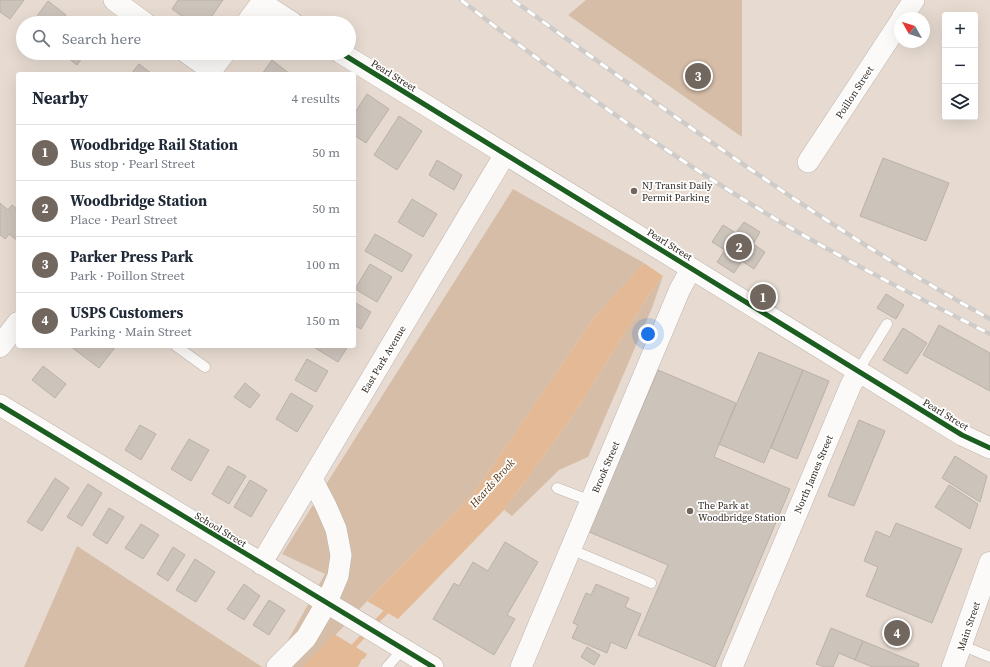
<!DOCTYPE html>
<html lang="en">
<head>
<meta charset="utf-8">
<style>
  body { margin:0; font-family:"Source Serif 4",serif; background:#f6f6f7; color:#1f2937 }
  .controls { position:absolute; right:12px; top:12px; display:grid; overflow:hidden; border-radius:4px; box-shadow:0 4px 16px #0002 }
  .controls button { width:36px; height:36px; display:grid; place-items:center; padding:0; border:0; border-bottom:1px solid #e0e1e3; background:#fff; color:#1f2937; font:20px sans-serif }
  .compass { position:absolute; left:894px; top:12px; width:36px; height:36px; border-radius:50%; background:#fff; box-shadow:0 4px 16px #0002; rotate:309deg }
  .you { position:absolute; left:648px; top:334px; width:14px; height:14px; margin:-10px; border:3px solid #fff; border-radius:50%; background:#1a73e8; box-shadow:0 0 0 6px #1a73e833 }
  .badge { display:grid; place-items:center; width:26px; height:26px; border-radius:50%; background:#71675f; color:#fff; font-size:13px; font-weight:700 }
  .pin { position:absolute; translate:-50% -50%; border:2px solid #fff; box-shadow:0 1px 4px #0006 }
  .list { margin:0; padding:0; list-style:none }
  h2 { display:flex; justify-content:space-between; align-items:center; height:52px; margin:0; padding:0 16px; font-size:17px }
  h2 small { font-size:13px; font-weight:400; color:#747a83 }
  .list li { display:grid; grid-template-columns:26px 1fr auto; gap:12px; align-items:center; box-sizing:border-box; height:56px; padding:0 16px; border-top:1px solid #e0e1e3 }
  .list b { display:block; font-size:15px; white-space:nowrap }
  .list p { margin:0; font-size:13px; white-space:nowrap; color:#747a83 }
  .list em { font-size:13px; font-style:normal; color:#747a83 }
  .icon { flex:none; width:22px; height:22px; fill:none; stroke:currentColor; stroke-width:2; stroke-linecap:round; stroke-linejoin:round }
  .map { position:relative; flex:none; width:990px; height:667px; overflow:hidden }
  .search { position:absolute; background:#fff; box-shadow:0 4px 16px #0002; left:16px; top:16px; width:340px; height:44px; display:flex; align-items:center; gap:10px; box-sizing:border-box; padding:0 14px; border-radius:22px; color:#747a83; font-size:15px }
  .panel { position:absolute; background:#fff; box-shadow:0 4px 16px #0002; left:16px; top:72px; width:340px; height:276px; border-radius:4px }
  .map>svg:first-child { display:block }
  .green { fill:#d6bda7 }
  .water { fill:#e4b995 }
  .lines { fill:none; stroke-linecap:round; stroke-linejoin:round }
  .stream { stroke:#e4b995; stroke-width:5 }
  .building { fill:#ccc3bb; stroke:#bab1a9 }
  .service-casing { stroke:#beb4ad; stroke-width:11 }
  .minor-casing { stroke:#beb4ad; stroke-width:22 }
  .tertiary-casing { stroke:#beb4ad; stroke-width:23 }
  .secondary-casing { stroke:#beb4ad; stroke-width:23 }
  .service { stroke:#fbfaf8; stroke-width:10 }
  .minor { stroke:#fbfaf8; stroke-width:21 }
  .tertiary { stroke:#fbfaf8; stroke-width:22 }
  .secondary { stroke:#fbfaf8; stroke-width:22 }
  .rail-casing { stroke:#cecbc8; stroke-width:4.5 }
  .rail { stroke:#fff; stroke-width:3; stroke-dasharray:9; stroke-linecap:butt }
  .cycleway-casing { stroke:#fff; stroke-width:8 }
  .cycleway { stroke:#1b5e20; stroke-width:5 }
  .poi-dot { fill:#71675f; stroke:#fff; stroke-width:1.5 }
  .labels { text-anchor:middle; stroke-width:3.5; stroke-linejoin:round; paint-order:stroke }
  .street-label { font-size:10px; fill:#312922; stroke:#fff }
  .poi-label { font-size:10px; fill:#312922; stroke:#fff; text-anchor:start }
  .water-label { font-size:11px; font-style:italic; fill:#512d05; stroke:#fff }
</style>
</head>
<body>
<div class="map">
<svg width="990" height="667" viewBox="0 0 990 667">
  <rect width="100%" height="100%" fill="#e7dbd1"/>
  <path class="green" d="M586 0H742V137L568 15Z
    M513 189 644 263 595 316 473 494 367 601 306 667H265L287 642 325 574 282 554Z
    M663 276 652 308 588 457 559 470 512 516 504 510 575 413 649 294Z
    M77 546 262 667H24Z"/>
  <path class="water" d="M644 263 663 276 649 294 575 413 504 510 398 619 367 601 473 494 595 316Z
    M334 634 367 654 364 659H362L358 667H303Z"/>
  <g class="lines">
    <path class="stream" d="M373 625 390 608
      M350 650 366 633"/>
  </g>
  <path class="building" d="M0 0H24L10 19 0 12Z
    M178 0H223L207 23H192L172 9Z
    M48 1 66 15 60 23H32Z
    M62 53H86L77 65Z
    M272 60 290 74H262Z
    M139 64 152 74H131Z
    M367 94 389 109 366 143 354 135V114Z
    M399 116 422 131 397 170 374 155Z
    M883 158 949 183 926 241 860 216Z
    M437 160 462 175 454 190 429 175Z
    M412 199 437 214 423 237 398 222Z
    M0 203 8 210 12 205 18 210V241L9 234 5 239 0 235Z
    M744 222 760 232 753 244 765 252 754 269 742 261 734 273 717 262 725 250 712 242 723 225 736 233Z
    M375 234 412 255 402 272 365 251Z
    M370 264 392 277 377 302 355 289Z
    M886 294 904 305 896 319 877 308Z
    M354 302 371 312 361 329 354 325Z
    M939 325 990 353V391L923 355Z
    M903 328 927 343 907 374 883 360Z
    M70 346H116L99 368Z
    M312 346H348L338 362Z
    M759 352 803 370 764 463 719 444Z
    M307 359 328 371 316 392 295 380Z
    M43 366 66 384 55 398 32 380Z
    M658 370 736 403 714 457 790 489 715 667 638 635 668 565 589 532Z
    M803 370 829 381 797 459 771 448Z
    M245 383 260 395 250 408 234 397Z
    M291 393 313 406 297 432 276 419Z
    M859 420 885 431 854 506 828 496Z
    M140 425 156 434 141 460 125 450Z
    M189 439 209 450 191 481 171 469Z
    M955 456 987 476 980 502 942 478Z
    M228 466 246 476 229 504 212 494Z
    M55 478 69 488 42 531 27 522Z
    M250 480 267 490 251 517 234 507Z
    M88 484 102 493 82 526 67 517Z
    M949 485 978 504 970 529 935 507Z
    M109 508 124 517 107 544 93 535Z
    M896 523 962 549 932 623 866 596 878 567 864 561 876 531 890 537Z
    M141 524 159 535 143 559 125 548Z
    M505 542 538 562 507 615 515 619 494 655 433 619 454 583 459 586 473 562 488 571Z
    M173 547 185 555 168 581 157 574Z
    M195 559 215 572 196 602 176 590Z
    M244 584 260 596 244 620 227 609Z
    M596 584 629 598 625 607 641 614 626 649 611 642 607 653 572 638 578 625 573 623 586 593 591 595Z
    M269 600 285 610 269 635 253 625Z
    M831 628 863 641 855 660 839 653 833 667H825L816 664Z
    M863 641 919 664 918 667H873L855 660Z
    M587 647 600 655 594 665 581 657Z"/>
  <g class="lines">
    <defs>
      <path id="service" d="M176 346 205 367
        M858 371 887 324
        M557 488 591 501
        M570 549 651 583
        M961 645 990 657
        M387 667 403 649"/>
      <path id="minor" d="M114 0 145 23
        M262 3 293 23
        M902 18 914 0
        M187 53 211 70
        M341 53 962 435 990 448
        M808 162 900 22
        M0 405 433 667
        M261 564 505 154
        M277 667 306 638 327 602 338 576 341 555 336 529 326 506 312 479
        M521 667 680 289 691 269
        M732 667 850 387 858 371"/>
      <path id="tertiary" d="M247 23 264 0
        M208 74 224 53
        M0 346 18 323"/>
      <path id="secondary" d="M953 667 990 563"/>
    </defs>
    <use href="#service" class="service-casing"/>
    <use href="#minor" class="minor-casing"/>
    <use href="#tertiary" class="tertiary-casing"/>
    <use href="#secondary" class="secondary-casing"/>
    <use href="#service" class="service"/>
    <use href="#minor" class="minor"/>
    <use href="#tertiary" class="tertiary"/>
    <use href="#secondary" class="secondary"/>
    <defs>
      <path id="rail" d="M461 0C563 80 668 155 779 221 848 262 919 298 990 334
        M513 0C668 112 822 226 990 319"/>
    </defs>
    <use href="#rail" class="rail-casing"/>
    <use href="#rail" class="rail"/>
    <defs>
      <path id="cycleway" d="M341 53 962 435 990 448
        M0 405 433 667"/>
    </defs>
    <use href="#cycleway" class="cycleway-casing"/>
    <use href="#cycleway" class="cycleway"/>
  </g>
  <g class="poi-dot">
    <circle cx="634" cy="191" r="4"/>
    <circle cx="690" cy="511" r="4"/>
  </g>
  <g class="labels">
    <g class="street-label">
      <text transform="translate(394 75) rotate(32)" y="4">Pearl Street</text>
      <text transform="translate(854 92) rotate(-57)" y="4">Poillon Street</text>
      <text transform="translate(670 244) rotate(32)" y="4">Pearl Street</text>
      <text transform="translate(383 359) rotate(-59)" y="4">East Park Avenue</text>
      <text transform="translate(946 414) rotate(31)" y="4">Pearl Street</text>
      <text transform="translate(605 467) rotate(-67)" y="4">Brook Street</text>
      <text transform="translate(813 474) rotate(-67)" y="4">North James Street</text>
      <text transform="translate(221 529) rotate(31)" y="4">School Street</text>
      <text transform="translate(968 626) rotate(-71)" y="4">Main Street</text>
    </g>
    <g class="poi-label">
      <text x="642" y="189">NJ Transit Daily<tspan x="642" dy="12">Permit Parking</tspan></text>
      <text x="698" y="509">The Park at<tspan x="698" dy="12">Woodbridge Station</tspan></text>
    </g>
    <g class="water-label">
      <text transform="translate(492 483) rotate(-48)" y="4">Heards Brook</text>
    </g>
  </g>
</svg>
<div class="controls">
<button>+</button>
<button>−</button>
<button><svg class="icon" aria-label="layers" viewBox="0 0 24 24"><path d="M12 4l9 5-9 5-9-5zM3 14l9 5 9-5"/></svg></button>
</div>
<svg class="compass" viewBox="-18 -18 36 36"><path d="M0-13l5 13h-10z" fill="#e53935"/><path d="M0 13l5-13h-10z" fill="#747a83"/></svg>
<div class="you"></div>
<div class="pin badge" style="left:763px;top:297px">1</div>
<div class="pin badge" style="left:739px;top:247px">2</div>
<div class="pin badge" style="left:698px;top:76px">3</div>
<div class="pin badge" style="left:897px;top:633px">4</div>
<div class="search"><svg class="icon" aria-label="search" viewBox="0 0 24 24"><circle cx="10" cy="10" r="6"/><path d="M15 15l6 6"/></svg>Search here</div>
<section class="panel">
<h2>Nearby<small>4 results</small></h2>
<ul class="list">
<li><span class="badge">1</span><div><b>Woodbridge Rail Station</b><p>Bus stop · Pearl Street</p></div><em>50 m</em></li>
<li><span class="badge">2</span><div><b>Woodbridge Station</b><p>Place · Pearl Street</p></div><em>50 m</em></li>
<li><span class="badge">3</span><div><b>Parker Press Park</b><p>Park · Poillon Street</p></div><em>100 m</em></li>
<li><span class="badge">4</span><div><b>USPS Customers</b><p>Parking · Main Street</p></div><em>150 m</em></li>
</ul>
</section>
</div>
</body>
</html>
